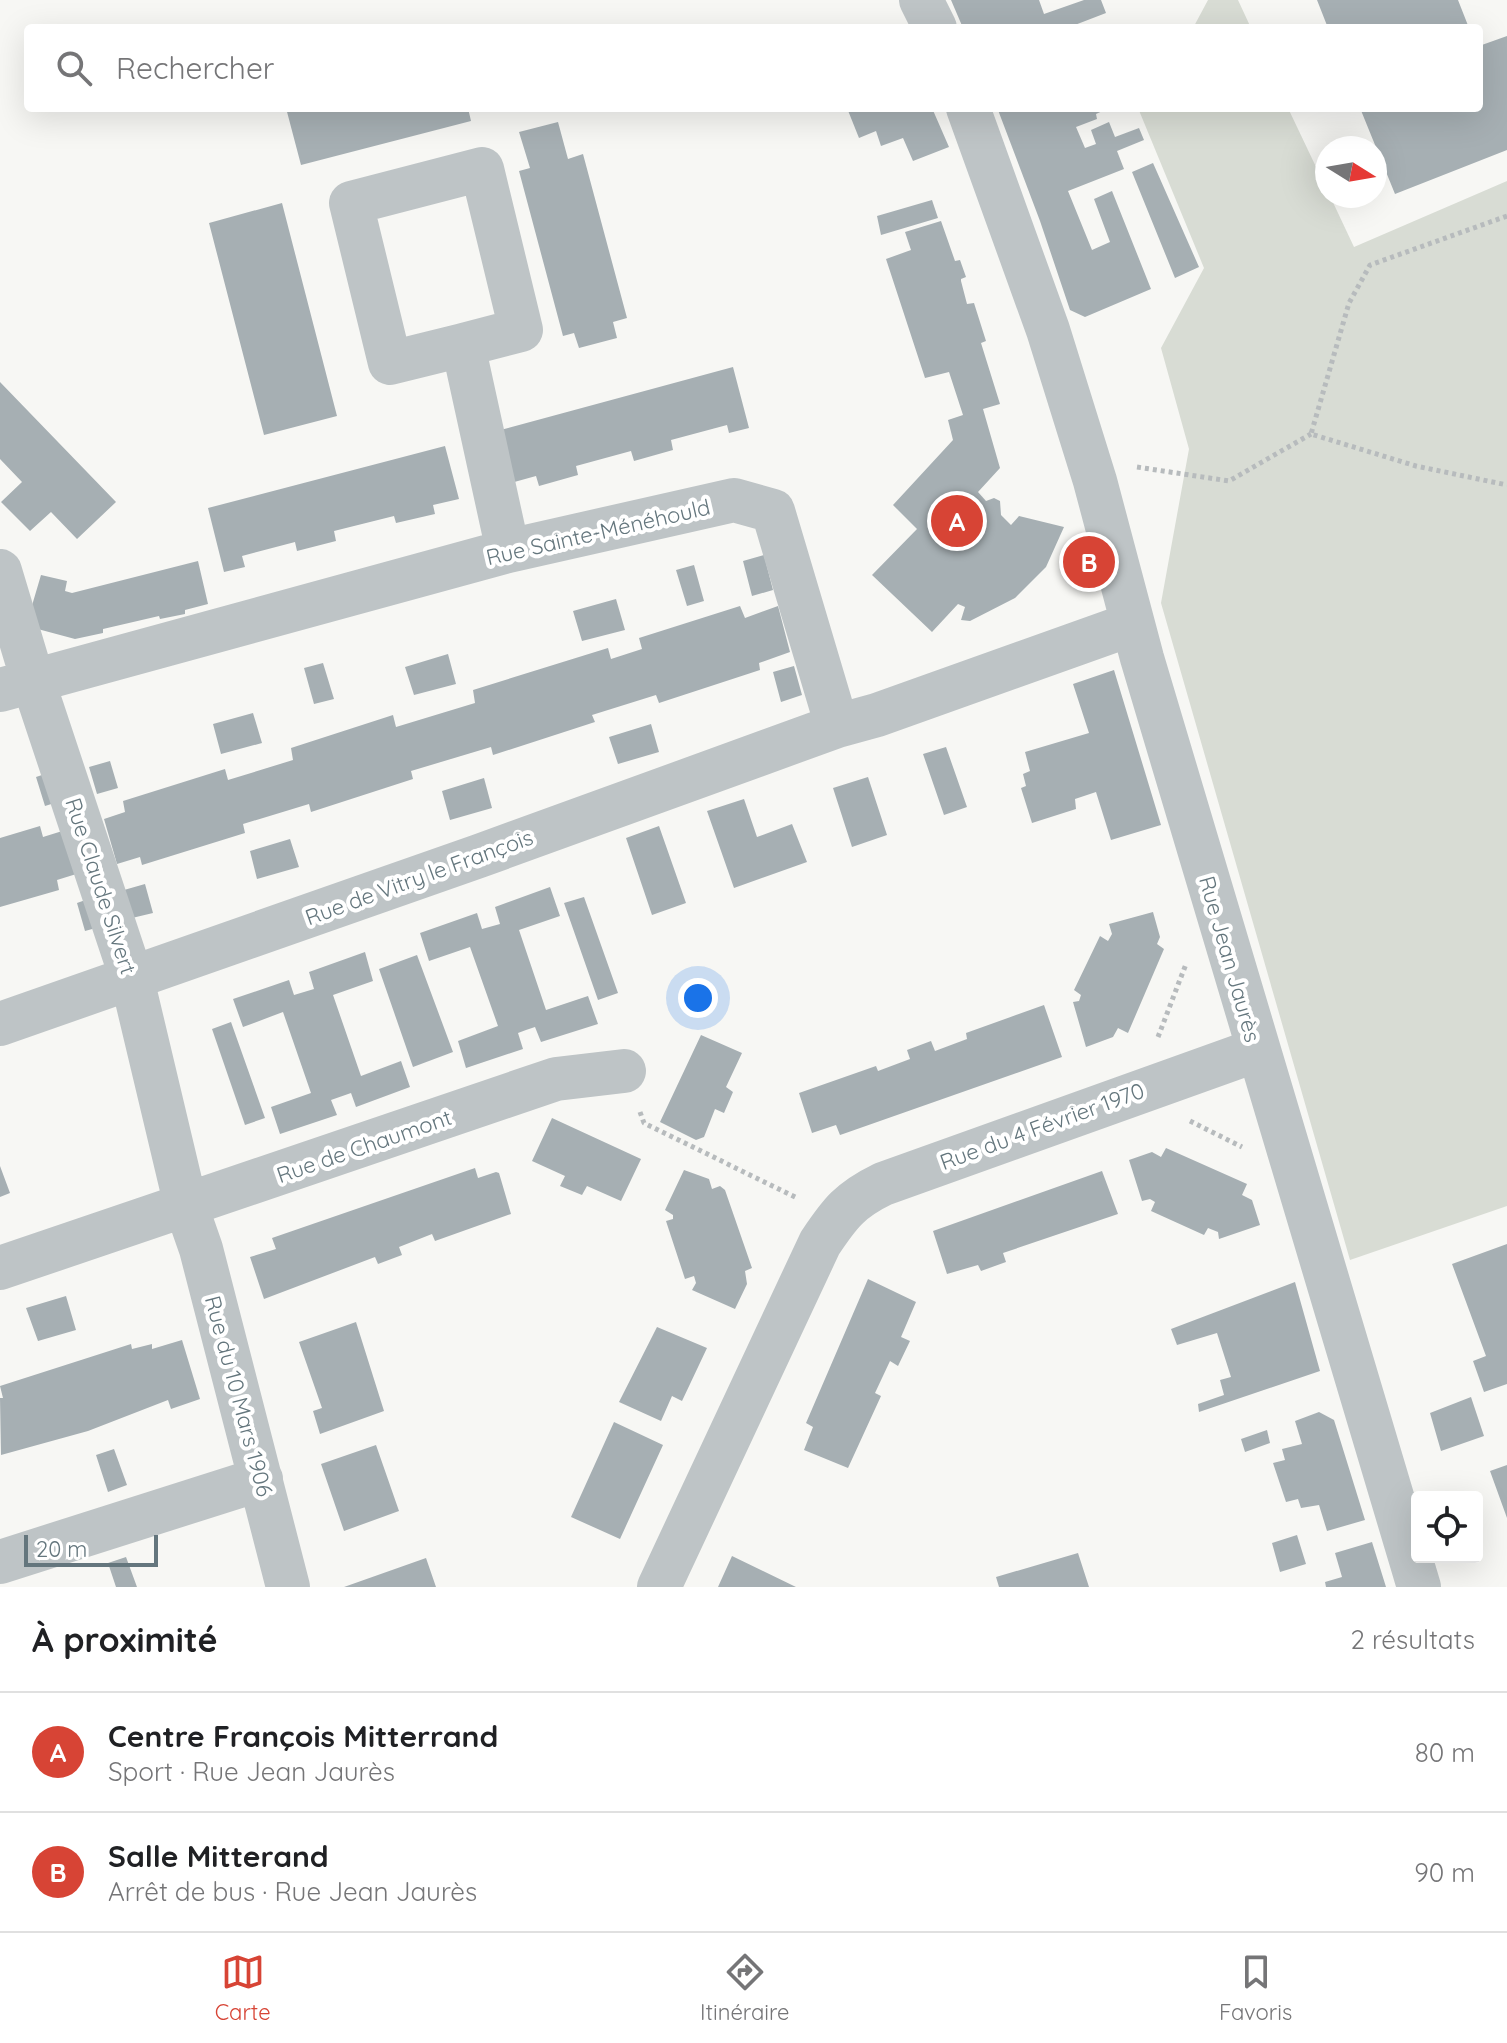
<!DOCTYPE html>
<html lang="fr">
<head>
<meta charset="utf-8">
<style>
  body { margin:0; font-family:Quicksand,sans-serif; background:#f2f2f2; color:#202124 }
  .controls { position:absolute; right:24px; bottom:24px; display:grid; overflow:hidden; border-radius:8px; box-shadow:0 8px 32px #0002 }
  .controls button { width:72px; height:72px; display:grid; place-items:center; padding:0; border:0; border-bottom:2px solid #e0e0e0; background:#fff; color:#202124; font:40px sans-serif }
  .compass { position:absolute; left:1315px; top:136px; width:72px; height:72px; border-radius:50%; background:#fff; box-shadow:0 8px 32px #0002; rotate:101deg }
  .scale { position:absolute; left:24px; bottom:20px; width:134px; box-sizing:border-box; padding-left:8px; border:4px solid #64767d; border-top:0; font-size:22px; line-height:28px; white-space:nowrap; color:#64767d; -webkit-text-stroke:6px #fff; paint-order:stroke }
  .you { position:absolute; left:698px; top:998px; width:28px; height:28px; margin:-20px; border:6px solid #fff; border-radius:50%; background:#1a73e8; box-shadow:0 0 0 12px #1a73e833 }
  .badge { display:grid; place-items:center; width:52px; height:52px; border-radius:50%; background:#d74435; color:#fff; font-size:26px; font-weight:700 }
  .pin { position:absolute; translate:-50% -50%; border:4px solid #fff; box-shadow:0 2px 8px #0006 }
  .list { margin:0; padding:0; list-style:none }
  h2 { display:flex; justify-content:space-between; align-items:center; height:104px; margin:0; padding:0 32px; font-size:34px }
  h2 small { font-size:26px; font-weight:400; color:#757577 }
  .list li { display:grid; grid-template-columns:52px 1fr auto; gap:24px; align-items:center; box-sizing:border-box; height:120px; padding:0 32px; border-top:2px solid #e0e0e0 }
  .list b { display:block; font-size:30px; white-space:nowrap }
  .list p { margin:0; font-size:26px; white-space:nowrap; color:#757577 }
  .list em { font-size:26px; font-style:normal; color:#757577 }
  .icon { flex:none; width:44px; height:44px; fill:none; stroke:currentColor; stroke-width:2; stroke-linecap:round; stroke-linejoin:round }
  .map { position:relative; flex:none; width:1507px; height:1587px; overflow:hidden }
  .search { position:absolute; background:#fff; box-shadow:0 8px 32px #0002; left:24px; right:24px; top:24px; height:88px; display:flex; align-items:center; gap:20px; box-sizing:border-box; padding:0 28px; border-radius:8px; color:#757577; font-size:30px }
  .sheet { height:344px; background:#fff }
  nav { display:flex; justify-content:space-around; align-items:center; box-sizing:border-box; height:112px; border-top:2px solid #e0e0e0; background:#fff; font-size:22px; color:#757577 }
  nav a { display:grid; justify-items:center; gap:4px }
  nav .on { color:#d74435 }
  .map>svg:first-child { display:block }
  .green { fill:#d8dcd4 }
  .building { fill:#a6afb3 }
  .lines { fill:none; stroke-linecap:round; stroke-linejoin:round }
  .path { stroke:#b7bbbd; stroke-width:5; stroke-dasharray:4 4; stroke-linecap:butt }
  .minor { stroke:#bec4c6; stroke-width:44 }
  .labels { text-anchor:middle; stroke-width:8; stroke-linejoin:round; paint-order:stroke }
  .street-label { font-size:22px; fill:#64767d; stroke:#fff }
</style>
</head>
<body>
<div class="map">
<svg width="1507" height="1587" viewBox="0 0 1507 1587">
  <rect width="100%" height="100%" fill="#f7f7f4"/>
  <path class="green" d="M1208 0H1238L1251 28H1193Z
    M1138 108H1288L1327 190V196H1330L1354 247 1507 181V1206L1350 1260 1161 603 1189 449 1161 348 1204 268Z"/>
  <path class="building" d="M951 0H1039L1044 14 1084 0H1101L1106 13 1067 28H963Z
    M1317 0H1458L1469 28H1328Z
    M1507 36V150L1395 194 1360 108H1479V46Z
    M286 108H468L471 121 301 165Z
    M847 108H932L949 147 913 161 903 138 881 146 876 131 859 138Z
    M1004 108H1109L1096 114 1097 119 1076 127 1085 148 1096 144 1091 130 1109 122 1115 137 1139 128 1144 140 1117 151 1124 169 1068 191 1092 250 1110 242 1094 199 1112 191 1151 289 1085 317 1070 310 1040 221 998 110Z
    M558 122 568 159 583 154 627 318 613 322 617 338 579 348 574 333 563 336 519 171 530 168 519 132Z
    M1153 163 1199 267 1175 278 1132 172Z
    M932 200 938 218 881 235 877 216Z
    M282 203 337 416 264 435 209 223Z
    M941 221 955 261 960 260 966 277 961 279V281L967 304 974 303 986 341 981 343 1000 404 983 409 1000 468 978 492 986 501 994 498 1000 501 1001 515 1011 525 1019 516 1064 527 1046 567 1015 598 970 621 961 620 965 607 958 604 932 632 872 575 917 529 893 505 953 440 948 420 963 415 949 372 925 378 886 259 911 250 905 232Z
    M733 367 749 428 729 433 727 425 671 440 673 450 634 461 631 451 576 466 578 475 539 486 536 476 507 484 493 432Z
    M0 382 116 502 77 539 51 512 30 531 1 502 22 482 0 459Z
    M445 446 459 499 433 505 435 514 396 523 394 516 334 531 336 541 297 551 295 542 242 556 245 567 224 572 208 508Z
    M764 555 773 590 752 596 743 561Z
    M198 561 208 604 185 610V614L160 619 159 616 103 629V633L75 639 34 628 28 619 41 575 67 581 65 591 72 593Z
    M694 565 704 601 687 606 676 570Z
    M616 599 625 630 582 641 573 611Z
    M740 606 745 618 778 606 790 652 759 663 760 670 659 703 656 695 592 715 595 722 493 755 491 747 411 771 413 779 311 812 309 804 243 824 245 833 142 865 140 857 117 864 104 819 125 812 123 801 225 769 228 780 293 760 291 748 393 715 396 727 475 703 473 690 608 648 611 659 642 649 639 638Z
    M448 654 456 684 414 695 405 667Z
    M323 663 334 699 314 704 304 668Z
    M794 666 802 695 781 702 773 672Z
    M1114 670 1161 825 1111 840 1096 792 1075 799 1076 809 1032 823 1021 788 1026 786 1023 774 1030 771 1025 752 1089 733 1073 684Z
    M253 713 262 743 221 754 213 724Z
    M651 724 659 752 618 764 609 737Z
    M946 747 967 807 944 815 923 754Z
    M110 761 118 788 97 794 89 767Z
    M54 771 64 800 45 806 36 777Z
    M868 777 887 835 852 847 833 788Z
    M484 778 492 808 450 820 442 791Z
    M744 799 757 837 792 824 807 862 734 888 707 811Z
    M40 826 43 837 72 828 86 871 57 880 59 890 0 907V838Z
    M659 826 686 903 652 915 626 838Z
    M290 839 299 867 257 879 250 851Z
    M145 884 153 913 132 918 124 890Z
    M550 887 560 916 519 930 546 1010 588 996 598 1024 541 1042 535 1027 526 1030 518 1033 523 1049 466 1068 458 1041 498 1026 470 947 429 961 420 933 477 913 482 929 500 924 495 907Z
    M94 897 103 926 85 931 77 903Z
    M584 897 618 993 598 1000 564 903Z
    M1153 912 1160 937 1157 944 1164 949 1128 1033 1118 1028 1113 1037 1086 1047 1073 1002 1079 1001 1081 995 1074 990 1100 936 1108 941 1112 934 1109 924Z
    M365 952 373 981 333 995 361 1076 401 1061 410 1087 356 1107 351 1093 331 1100 337 1115 280 1134 271 1107 311 1093 283 1012 243 1027 233 999 289 980 294 995 314 989 309 972Z
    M417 955 453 1052 413 1067 379 969Z
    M1044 1005 1062 1057 843 1134 840 1135 836 1125 812 1133 799 1093 876 1066 878 1071 910 1059 907 1050 931 1041 935 1051 967 1039 966 1033Z
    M231 1022 265 1118 245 1125 212 1029Z
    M701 1035 742 1053 726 1087 733 1092 724 1113 715 1109 704 1137 696 1140 660 1122Z
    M552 1118 641 1159 621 1201 587 1186 582 1195 560 1186 565 1176 532 1161Z
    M1166 1148 1247 1184 1242 1195 1252 1200 1260 1225 1219 1239 1218 1232 1208 1228 1204 1235 1151 1211 1155 1202 1150 1199 1142 1201 1129 1160 1152 1152 1161 1157Z
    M0 1166 10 1193 0 1197Z
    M475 1168 478 1178 496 1172 499 1173 511 1214 435 1241 432 1234 399 1247 402 1255 378 1264 375 1257 264 1299 250 1257 276 1249 272 1238Z
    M684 1170 709 1179 712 1189 720 1186 725 1190 752 1268 745 1271 747 1284 735 1309 692 1290 696 1283 694 1276 685 1279 666 1221 673 1219V1215L665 1210Z
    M1102 1171 1118 1214 1003 1253 1006 1262 981 1271 978 1265 947 1274 933 1231Z
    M1507 1244V1384L1484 1392 1473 1361 1486 1356 1452 1264Z
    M868 1279 916 1302 901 1337 910 1341 898 1366 890 1361 875 1393 881 1396 848 1468 804 1450 813 1427 806 1423Z
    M1295 1282 1320 1371 1199 1412 1198 1404 1224 1395 1220 1380 1231 1377 1217 1333 1177 1345 1171 1329Z
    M66 1296 76 1330 38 1341 26 1308Z
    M356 1322 384 1411 320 1434 313 1411 322 1408 299 1342Z
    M657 1327 707 1348 682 1401 672 1396 661 1421 619 1402Z
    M182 1340 200 1399 171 1409 168 1400 88 1431 1 1455 0 1398H3L0 1386 131 1344 132 1349 152 1344V1349Z
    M1471 1397 1484 1436 1441 1451 1430 1413Z
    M1319 1412 1334 1420 1365 1520 1327 1531 1319 1505 1301 1508 1298 1499 1286 1502 1273 1463 1285 1460 1282 1449 1302 1444 1295 1421Z
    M614 1422 663 1445 620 1539 571 1517Z
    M1267 1430 1270 1443 1245 1452 1241 1439Z
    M376 1445 399 1511 344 1531 321 1464Z
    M114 1449 127 1485 108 1492 96 1455Z
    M1507 1465V1518L1490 1471Z
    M1297 1535 1306 1564 1280 1572 1272 1543Z
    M1372 1542 1386 1587H1326L1325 1582 1342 1577 1335 1553Z
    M1078 1553 1089 1587H999L996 1577Z
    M732 1556 796 1587H718Z
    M126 1557 137 1587H116L108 1563Z
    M426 1558 436 1587H344Z"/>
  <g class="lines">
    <path class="path" d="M1507 216 1370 265 1349 303 1311 434 1416 466 1507 485
      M1137 467 1229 481 1311 434
      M1158 1037 1186 964
      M640 1112 644 1123 797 1198
      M1190 1121 1242 1147"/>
    <path class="minor" d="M921 0 935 28
      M968 108 1048 330 1095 481 1142 658 1419 1587
      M463 345 390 363 351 203 482 169 521 330 463 345 508 551
      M0 571 33 681 132 979 186 1206 201 1249 288 1587
      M0 690 508 551 734 500 773 511 837 726 877 715 1132 624
      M0 1024 479 856 837 726
      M0 1268 556 1079 624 1071
      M0 1562 261 1479
      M659 1587 820 1243C840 1213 850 1200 883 1184L1257 1050"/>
  </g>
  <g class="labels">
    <g class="street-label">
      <text transform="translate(598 532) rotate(-13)" y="8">Rue Sainte-Ménéhould</text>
      <text transform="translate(419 877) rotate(-20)" y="8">Rue de Vitry le François</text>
      <text transform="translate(101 886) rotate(72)" y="8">Rue Claude Silvert</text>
      <text transform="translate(1230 959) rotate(74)" y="8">Rue Jean Jaurès</text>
      <text transform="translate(1042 1126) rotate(-20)" y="8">Rue du 4 Février 1970</text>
      <text transform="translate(364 1146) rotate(-19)" y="8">Rue de Chaumont</text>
      <text transform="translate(239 1396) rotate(75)" y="8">Rue du 10 Mars 1906</text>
    </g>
  </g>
</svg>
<div class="controls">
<button><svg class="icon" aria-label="locate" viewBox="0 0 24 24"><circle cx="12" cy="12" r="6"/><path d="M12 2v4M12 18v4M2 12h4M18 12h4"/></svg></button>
</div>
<svg class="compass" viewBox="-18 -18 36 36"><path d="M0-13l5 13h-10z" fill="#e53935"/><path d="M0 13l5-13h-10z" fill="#757577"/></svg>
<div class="scale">20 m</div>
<div class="you"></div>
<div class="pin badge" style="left:957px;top:521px">A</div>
<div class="pin badge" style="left:1089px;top:562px">B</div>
<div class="search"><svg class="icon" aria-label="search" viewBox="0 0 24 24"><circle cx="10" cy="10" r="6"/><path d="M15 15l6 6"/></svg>Rechercher</div>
</div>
<section class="sheet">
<h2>À proximité<small>2 résultats</small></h2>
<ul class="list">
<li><span class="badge">A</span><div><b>Centre François Mitterrand</b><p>Sport · Rue Jean Jaurès</p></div><em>80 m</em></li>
<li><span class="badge">B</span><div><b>Salle Mitterand</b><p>Arrêt de bus · Rue Jean Jaurès</p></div><em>90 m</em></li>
</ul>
</section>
<nav>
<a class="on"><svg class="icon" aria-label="map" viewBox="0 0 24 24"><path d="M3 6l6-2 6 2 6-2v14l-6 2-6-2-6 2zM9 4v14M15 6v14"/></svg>Carte</a>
<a><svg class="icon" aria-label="directions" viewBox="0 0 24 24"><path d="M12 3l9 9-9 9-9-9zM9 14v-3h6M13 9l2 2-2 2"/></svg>Itinéraire</a>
<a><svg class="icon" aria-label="saved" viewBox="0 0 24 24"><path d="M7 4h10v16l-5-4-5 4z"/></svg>Favoris</a>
</nav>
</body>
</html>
